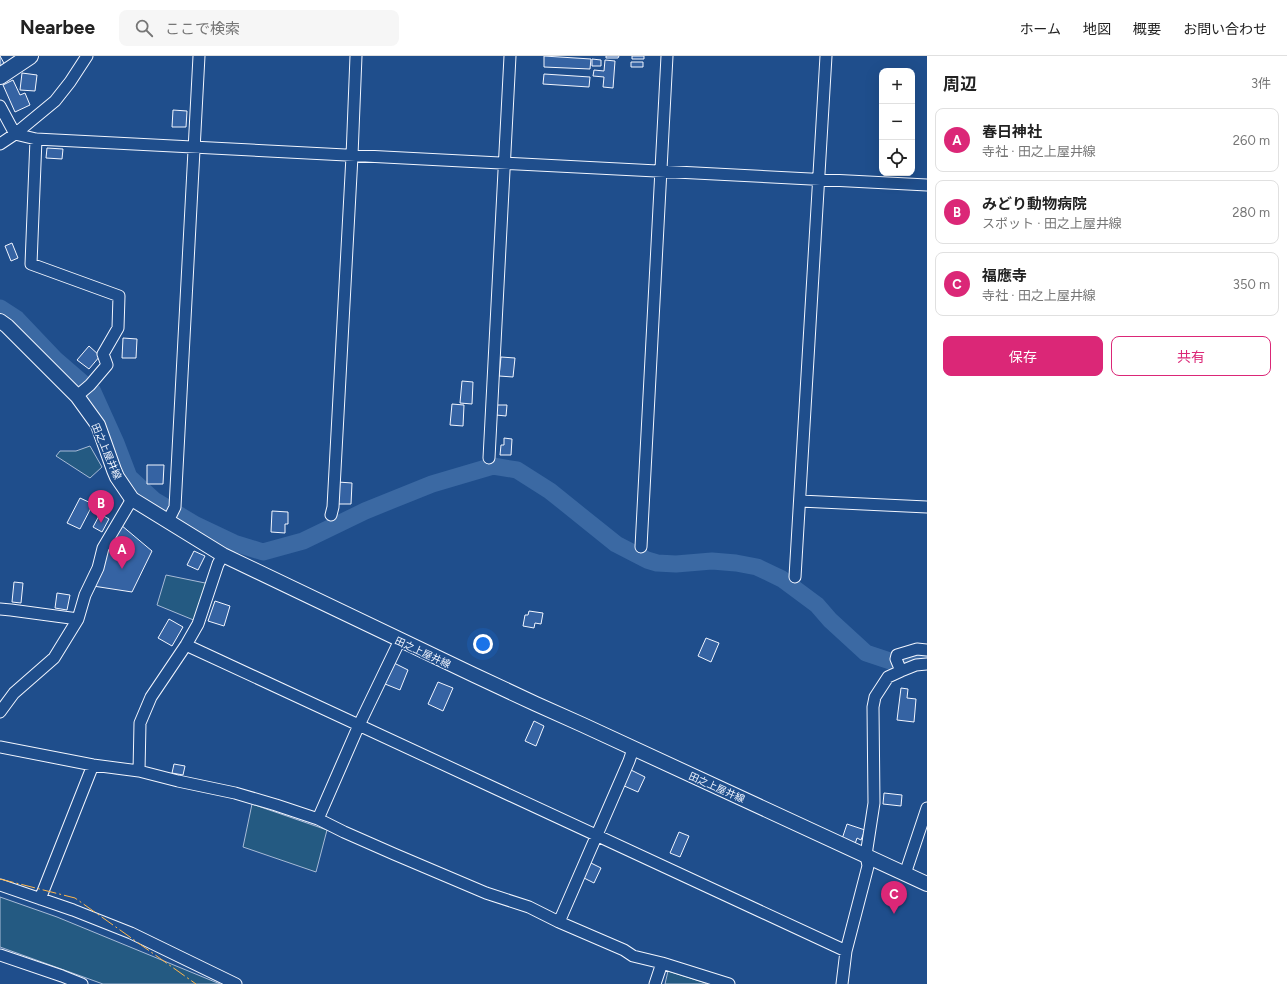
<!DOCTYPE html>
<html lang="ja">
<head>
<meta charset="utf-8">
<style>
  body { margin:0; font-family:Figtree,"Noto Sans JP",sans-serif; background:#f6f6f6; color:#222 }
  .controls { position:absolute; right:12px; top:12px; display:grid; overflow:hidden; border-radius:8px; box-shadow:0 4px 16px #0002 }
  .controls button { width:36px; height:36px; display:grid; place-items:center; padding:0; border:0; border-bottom:1px solid #e0e0e0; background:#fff; color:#222; font:20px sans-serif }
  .you { position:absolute; left:483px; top:588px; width:14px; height:14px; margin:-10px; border:3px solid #fff; border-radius:50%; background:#1a73e8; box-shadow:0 0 0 6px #1a73e833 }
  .badge { display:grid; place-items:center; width:26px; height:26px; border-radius:50%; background:#db2777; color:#fff; font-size:13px; font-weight:700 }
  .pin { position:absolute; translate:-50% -33px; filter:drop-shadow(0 1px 2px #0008) }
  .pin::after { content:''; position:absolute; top:21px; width:14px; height:12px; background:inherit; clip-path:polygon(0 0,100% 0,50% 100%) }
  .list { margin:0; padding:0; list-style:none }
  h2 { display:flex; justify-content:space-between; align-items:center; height:52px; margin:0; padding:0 16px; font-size:17px }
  h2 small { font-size:13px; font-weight:400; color:#767676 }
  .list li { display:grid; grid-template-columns:26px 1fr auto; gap:12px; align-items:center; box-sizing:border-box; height:64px; margin:0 8px 8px; padding:0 8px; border:1px solid #e0e0e0; border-radius:8px }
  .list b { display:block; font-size:15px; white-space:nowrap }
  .list p { margin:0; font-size:13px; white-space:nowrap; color:#767676 }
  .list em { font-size:13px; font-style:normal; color:#767676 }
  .actions { display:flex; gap:8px; padding:12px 16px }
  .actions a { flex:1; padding:9px 0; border:1px solid #db2777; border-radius:8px; text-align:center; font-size:14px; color:#db2777 }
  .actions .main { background:#db2777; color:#fff }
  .icon { flex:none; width:22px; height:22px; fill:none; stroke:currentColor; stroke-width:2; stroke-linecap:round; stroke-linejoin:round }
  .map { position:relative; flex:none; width:927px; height:928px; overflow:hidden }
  header { display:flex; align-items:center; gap:24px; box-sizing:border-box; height:56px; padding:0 20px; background:#fff; border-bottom:1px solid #e0e0e0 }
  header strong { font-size:19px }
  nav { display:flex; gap:22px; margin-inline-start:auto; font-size:14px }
  .search { width:280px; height:36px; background:#f6f6f6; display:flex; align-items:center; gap:10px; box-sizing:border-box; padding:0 14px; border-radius:8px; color:#767676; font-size:15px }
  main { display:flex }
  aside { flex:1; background:#fff }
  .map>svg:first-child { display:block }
  .green { fill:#245a82; stroke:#a8bbd7 }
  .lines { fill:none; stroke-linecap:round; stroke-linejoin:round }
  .river { stroke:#3b69a3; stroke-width:17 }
  .building { fill:#3563a3; stroke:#f2f6ff }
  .minor-casing { stroke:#f2f6ff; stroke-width:13 }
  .major-casing { stroke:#f2f6ff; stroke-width:16 }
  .highway-casing { stroke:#f2f6ff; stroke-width:18 }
  .minor { stroke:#1f4e8c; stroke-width:11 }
  .major { stroke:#1f4e8c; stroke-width:14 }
  .highway { stroke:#1f4e8c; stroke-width:16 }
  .power { stroke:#ffb74d; stroke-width:1; stroke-dasharray:14 3 2 3; stroke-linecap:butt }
  .labels { text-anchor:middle; stroke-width:3; stroke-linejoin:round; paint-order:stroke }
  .street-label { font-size:10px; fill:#f2f6ff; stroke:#1f4e8c }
</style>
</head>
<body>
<header>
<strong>Nearbee</strong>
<div class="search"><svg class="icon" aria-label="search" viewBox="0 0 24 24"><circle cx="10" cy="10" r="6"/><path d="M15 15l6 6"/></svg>ここで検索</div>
<nav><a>ホーム</a><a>地図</a><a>概要</a><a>お問い合わせ</a></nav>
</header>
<main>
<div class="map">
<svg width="927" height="928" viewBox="0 0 927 928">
  <rect width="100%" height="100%" fill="#1f4e8c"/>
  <path class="green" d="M90 390 102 411 90 422 56 400 60 395H76Z
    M166 519 210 528 196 565 157 549Z
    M252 748 327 774 316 816 243 791Z
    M0 841 57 861 220 928H103L0 891Z
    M668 915 706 927V928H665Z"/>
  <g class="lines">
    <path class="river" d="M0 252 17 263 56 304 93 336 116 387 129 421 154 444 196 469 234 487 263 496 303 485 365 455 432 428 493 410 517 414 550 435 616 488 647 504 657 507 676 508 712 505 736 507 757 511 782 523 817 549 830 564 866 597 896 607 927 602"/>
  </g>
  <path class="building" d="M0 0 5 9 0 11Z
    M544 0 591 3 590 13 544 11Z
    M606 0H619L618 2H606Z
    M632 0H644V3H632Z
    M592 3 601 4V10H592Z
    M605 4 615 5 613 32 603 31 604 21 593 20 594 14 604 15Z
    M631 6H643V11H631Z
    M22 17 37 19 35 35 20 34Z
    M544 18 590 21 589 31 543 28Z
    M13 24 20 39 25 37 30 49 15 56 3 29Z
    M173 54 187 55 186 71H172Z
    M47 92 63 93 62 103 46 102Z
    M12 187 18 202 11 205 5 190Z
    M123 282 137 283 136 302H122Z
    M89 290 100 300 89 313 77 304Z
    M501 301 515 302 513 321 499 320Z
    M462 325 473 326 472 348 460 347Z
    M452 348 464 349 463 370 450 369Z
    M496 349H507L506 360 496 359Z
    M504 382 512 383 511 399H500L501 389H504Z
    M147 409H164L163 428H147Z
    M338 426 352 427 351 448H337Z
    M80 442 93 448 80 473 67 467Z
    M272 455 288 456V468H285V477L271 476Z
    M100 458 109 463 102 476 93 471Z
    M121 469 152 495 132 536 93 530 110 488Z
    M194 495 205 500 198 514 187 509Z
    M14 526 23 527 21 547 12 546Z
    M57 537 70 539 67 554 55 552Z
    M215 545 230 550 224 570 208 565Z
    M529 555 543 557 541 568 535 567 534 572 523 570 525 559H528Z
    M169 563 183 571 172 590 158 582Z
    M706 582 719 587 711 606 698 600Z
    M394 607 408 614 400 634 385 628Z
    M438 626 453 632 443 655 428 648Z
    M901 632 908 633 907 642 916 643 914 666 897 664Z
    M534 665 544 670 536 690 525 685Z
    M174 708 185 710 183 719 172 717Z
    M629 713 645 721 638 736 622 729Z
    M884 737 902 739 901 750 883 748Z
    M847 768 865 774 861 784 857 782 855 788 842 783Z
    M679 776 689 780 680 801 670 797Z
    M589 806 601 812 594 827 582 821Z"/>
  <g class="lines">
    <defs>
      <path id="minor" d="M0 50 15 78 36 83 927 129
        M36 83 31 208 119 240 118 272 103 298 107 309 90 329 77 340
        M0 88 15 78 55 45 70 26 87 0
        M489 402 510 0
        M800 445 927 451
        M331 459 333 451 352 100 356 0
        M168 465 175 451 199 0
        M641 491 667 0
        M795 521C807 347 814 174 826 0
        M0 553 11 554 78 563
        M186 589 846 895
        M901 615 916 609 927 608
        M0 656 14 637 54 602 78 563 85 539 98 512 103 492 132 443
        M0 691 93 709 139 715 178 725 235 737 276 749 318 763 344 776 394 798 486 837 529 851 559 866 624 894 633 900 662 907 729 928
        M139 715 140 667 151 641 186 589 198 568 218 508 223 499
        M318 763 359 669 400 584
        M905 818 927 752
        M0 829 73 854 131 877 236 928
        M40 843 93 709
        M559 866 629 705 633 693
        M0 899 62 920 82 928
        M655 928 662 907
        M842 928 846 895 868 810 866 799 874 747 873 651 875 641 888 621 901 615 896 603 897 599 917 593 927 594"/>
      <path id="major" d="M0 265 7 270 77 340 98 369 114 414 117 421 132 443 223 499 474 619 536 648 583 669 927 828"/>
      <path id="highway" d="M0 20 30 0"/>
    </defs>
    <use href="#minor" class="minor-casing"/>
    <use href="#major" class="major-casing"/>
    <use href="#highway" class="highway-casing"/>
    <use href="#minor" class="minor"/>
    <use href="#major" class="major"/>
    <use href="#highway" class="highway"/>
    <path class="power" d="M0 823 75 842 196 928"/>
  </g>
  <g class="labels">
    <g class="street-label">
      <text transform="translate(107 395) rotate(67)" y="4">田之上屋井線</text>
      <text transform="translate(423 596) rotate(25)" y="4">田之上屋井線</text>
      <text transform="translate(717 731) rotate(24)" y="4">田之上屋井線</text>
    </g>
  </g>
</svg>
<div class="controls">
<button>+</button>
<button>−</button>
<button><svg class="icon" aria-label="locate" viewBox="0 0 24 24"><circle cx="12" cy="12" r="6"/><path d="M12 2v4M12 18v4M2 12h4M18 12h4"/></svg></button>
</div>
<div class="you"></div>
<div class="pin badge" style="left:122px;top:513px">A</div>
<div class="pin badge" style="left:101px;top:467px">B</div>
<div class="pin badge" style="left:894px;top:858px">C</div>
</div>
<aside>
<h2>周辺<small>3件</small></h2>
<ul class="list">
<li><span class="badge">A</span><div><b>春日神社</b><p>寺社 · 田之上屋井線</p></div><em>260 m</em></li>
<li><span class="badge">B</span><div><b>みどり動物病院</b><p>スポット · 田之上屋井線</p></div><em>280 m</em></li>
<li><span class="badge">C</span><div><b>福應寺</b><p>寺社 · 田之上屋井線</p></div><em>350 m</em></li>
</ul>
<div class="actions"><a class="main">保存</a><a>共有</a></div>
</aside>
</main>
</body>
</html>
